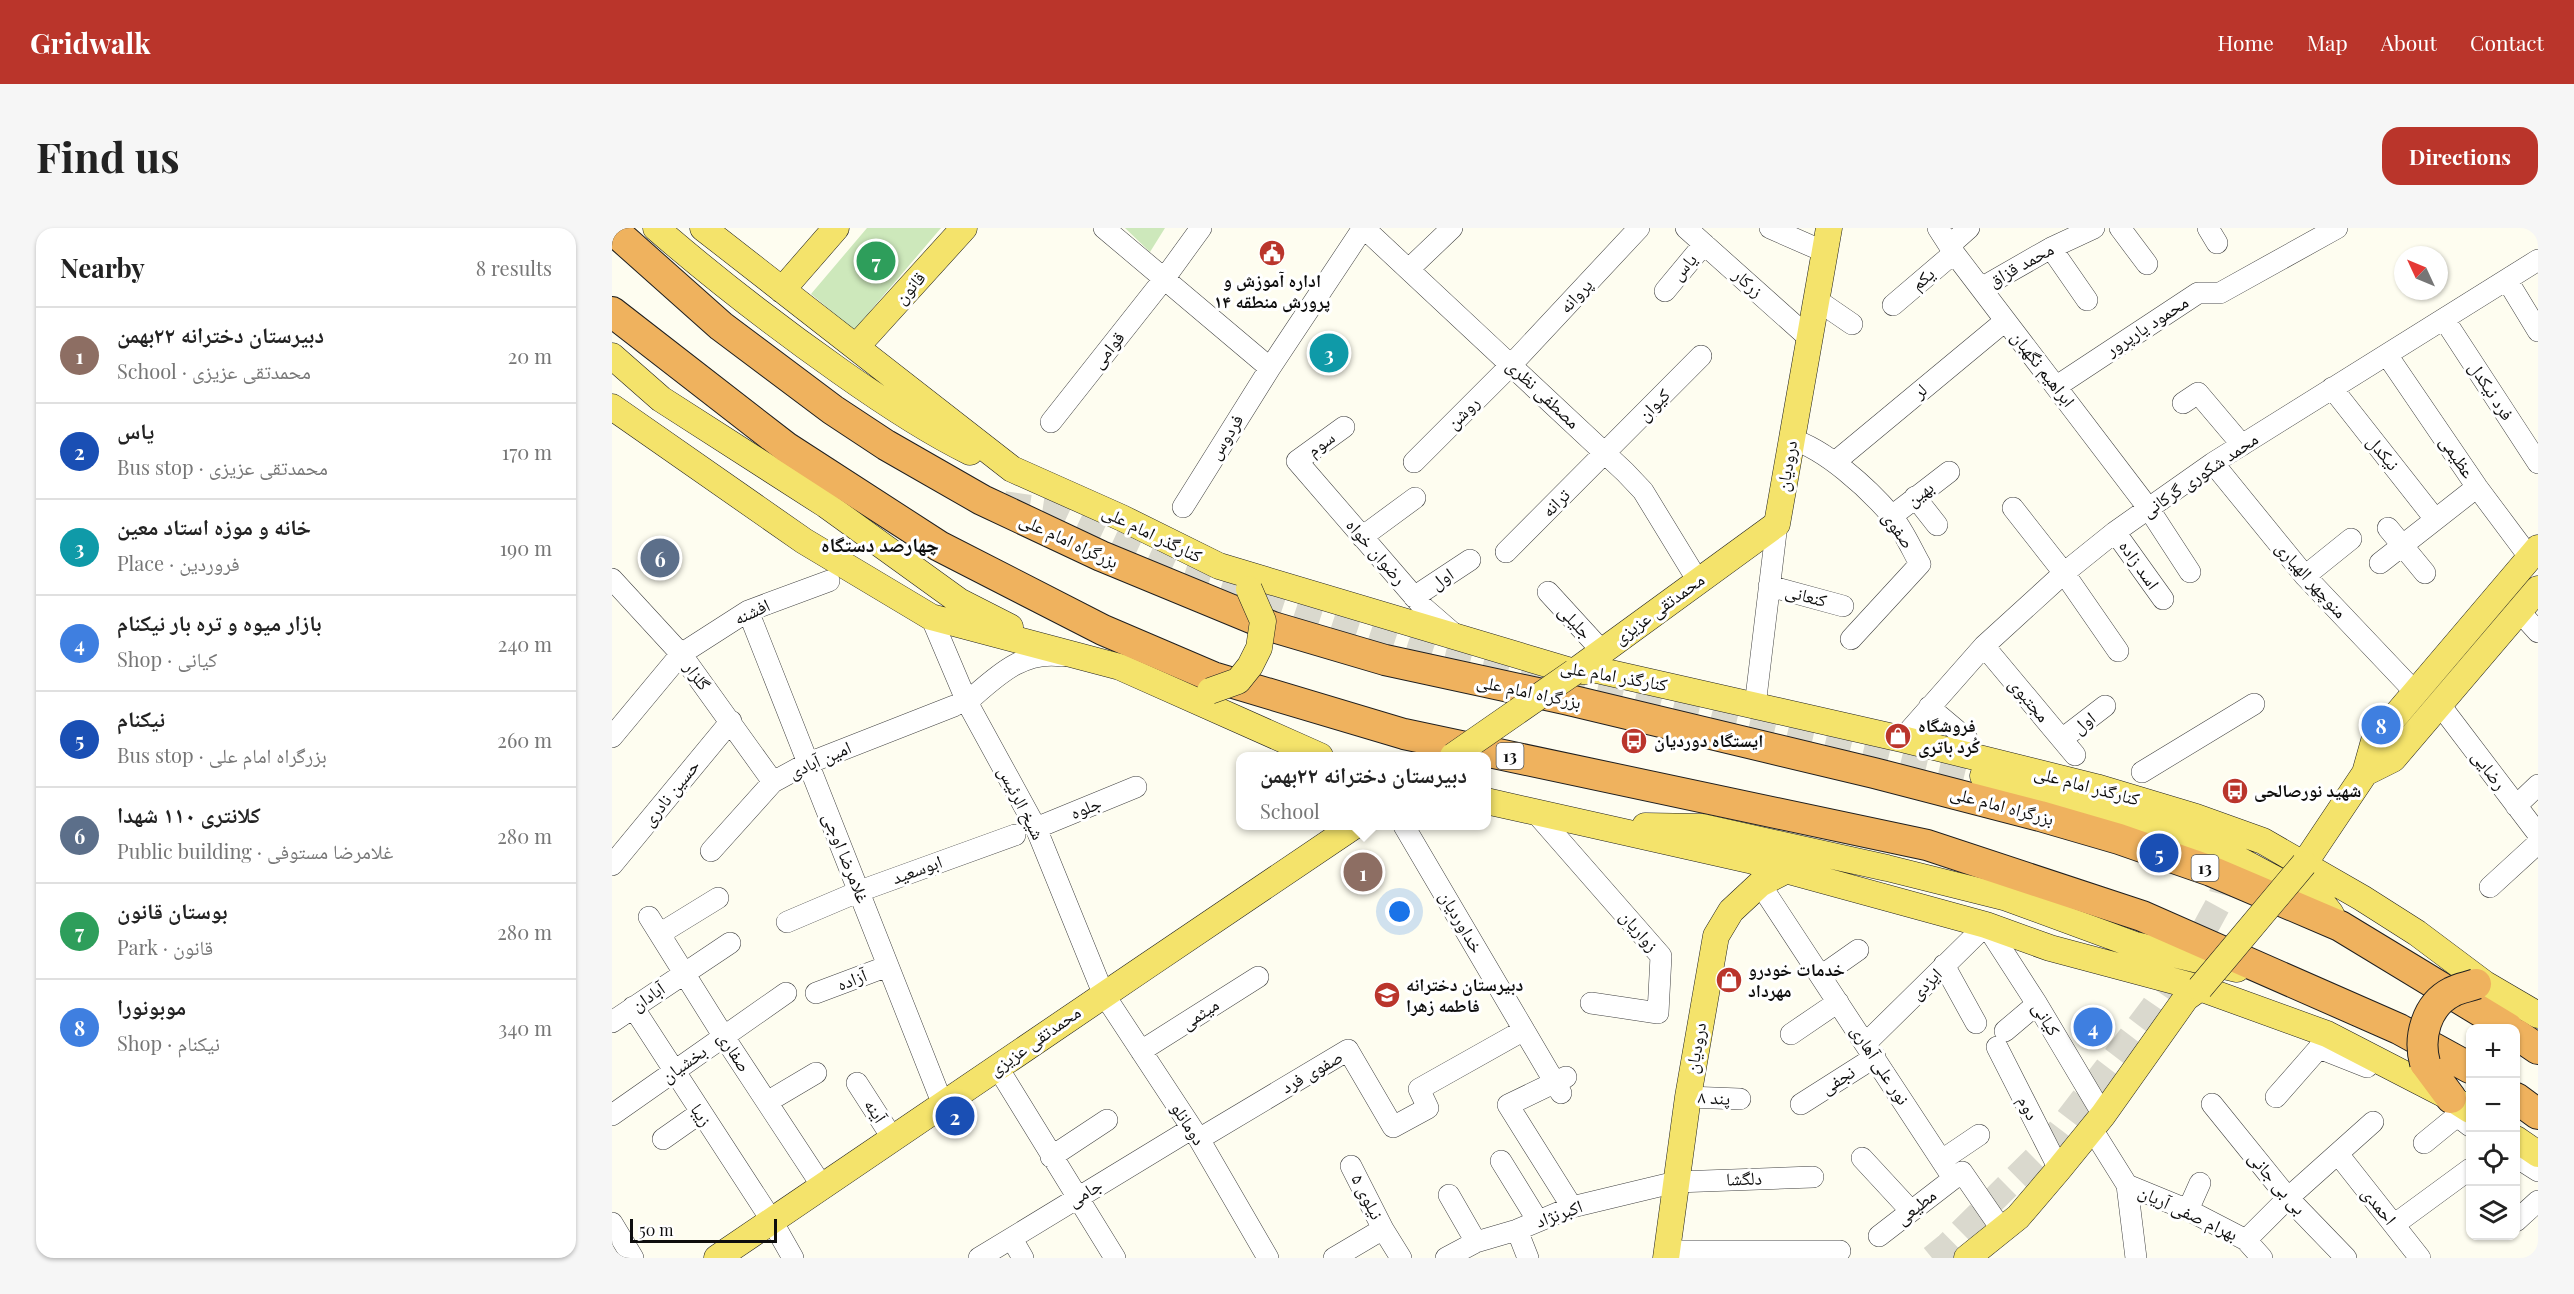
<!DOCTYPE html>
<html lang="en">
<head>
<meta charset="utf-8">
<style>
  body { margin:0; font-family:"Playfair Display","Noto Naskh Arabic",serif; background:#f6f6f6; color:#222 }
  .controls { position:absolute; right:18px; bottom:18px; display:grid; overflow:hidden; border-radius:12px; box-shadow:0 2px 4px #0004 }
  .controls button { width:54px; height:54px; display:grid; place-items:center; padding:0; border:0; border-bottom:2px solid #e0e0e0; background:#fff; color:#222; font:30px sans-serif }
  .compass { position:absolute; left:1782px; top:18px; width:54px; height:54px; border-radius:50%; background:#fff; box-shadow:0 2px 4px #0004; rotate:314deg }
  .scale { position:absolute; left:18px; bottom:15px; width:147px; box-sizing:border-box; padding-left:6px; border:3px solid #0e0e0e; border-top:0; font-size:16px; line-height:21px; white-space:nowrap; color:#0e0e0e; -webkit-text-stroke:4px #fff; paint-order:stroke }
  .you { position:absolute; left:788px; top:684px; width:21px; height:21px; margin:-15px; border:4px solid #fff; border-radius:50%; background:#1a73e8; box-shadow:0 0 0 9px #1a73e833 }
  .badge { display:grid; place-items:center; width:39px; height:39px; border-radius:50%; background:#ba352b; color:#fff; font-size:20px; font-weight:700 }
  .pin { position:absolute; translate:-50% -50%; border:3px solid #fff; box-shadow:0 2px 6px #0006 }
  .popup { position:absolute; left:624px; top:524px; width:255px; height:78px; box-sizing:border-box; display:grid; place-content:center; border-radius:12px; background:#fff; filter:drop-shadow(0 2px 4px #0005); font-size:20px; white-space:nowrap; color:#767676 }
  .popup b { font-size:22px; color:#222 }
  .popup::after { content:''; position:absolute; left:50%; top:100%; margin-left:-12px; border:12px solid transparent; border-top-color:#fff }
  .list { margin:0; padding:0; list-style:none }
  h2 { display:flex; justify-content:space-between; align-items:center; height:78px; margin:0; padding:0 24px; font-size:26px }
  h2 small { font-size:20px; font-weight:400; color:#767676 }
  .list li { display:grid; grid-template-columns:39px 1fr auto; gap:18px; align-items:center; box-sizing:border-box; height:96px; padding:0 24px; border-top:2px solid #e0e0e0 }
  .list b { display:block; font-size:22px; white-space:nowrap }
  .list p { margin:0; font-size:20px; white-space:nowrap; color:#767676 }
  .list em { font-size:20px; font-style:normal; color:#767676 }
  .icon { flex:none; width:33px; height:33px; fill:none; stroke:currentColor; stroke-width:2; stroke-linecap:round; stroke-linejoin:round }
  .map { position:relative; flex:none; width:1926px; height:1030px; overflow:hidden; border-radius:18px }
  header { display:flex; align-items:center; gap:36px; box-sizing:border-box; height:84px; padding:0 30px; background:#ba352b; color:#fff }
  header strong { font-size:28px }
  nav { display:flex; gap:33px; margin-inline-start:auto; font-size:21px }
  .intro { display:flex; align-items:center; justify-content:space-between; box-sizing:border-box; height:144px; padding:0 36px }
  h1 { margin:0; font-size:42px }
  .button { padding:15px 27px; border-radius:18px; background:#ba352b; color:#fff; font-size:21px; font-weight:700 }
  main { display:flex; gap:36px; padding:0 36px }
  aside { flex:1; background:#fff; border-radius:18px; box-shadow:0 2px 4px #0004 }
  .map>svg:first-child { display:block }
  .green { fill:#cde8bb }
  .lines { fill:none; stroke-linecap:round; stroke-linejoin:round }
  .major-tunnel { stroke:#dad9ce; stroke-width:26; stroke-dasharray:26 13; stroke-linecap:butt }
  .minor-casing { stroke:#414141; stroke-width:22 }
  .major-casing { stroke:#1f1f1f; stroke-width:27 }
  .highway-casing { stroke:#1f1f1f; stroke-width:32 }
  .minor { stroke:#fff; stroke-width:21 }
  .major { stroke:#f4e36b; stroke-width:26 }
  .highway { stroke:#efb25e; stroke-width:30 }
  .major-bridge-casing { stroke:#1f1f1f; stroke-width:27; stroke-linecap:butt }
  .highway-bridge-casing { stroke:#1f1f1f; stroke-width:32; stroke-linecap:butt }
  .major-bridge { stroke:#f4e36b; stroke-width:26 }
  .highway-bridge { stroke:#efb25e; stroke-width:30 }
  .labels { text-anchor:middle; stroke-width:6; stroke-linejoin:round; paint-order:stroke }
  .shield { fill:#fff; stroke:#565656; stroke-width:1.5 }
  .shield-label { font-size:16px; font-weight:bold; fill:#0e0e0e }
  .street-label { font-size:18px; fill:#0e0e0e; stroke:#fff }
  .poi-label { font-size:18px; font-weight:bold; fill:#0e0e0e; stroke:#fff; text-anchor:start }
  .neighbourhood-label { font-size:20px; font-weight:bold; fill:#0e0e0e; stroke:#fff }
</style>
</head>
<body>
<header>
<strong>Gridwalk</strong>
<nav><a>Home</a><a>Map</a><a>About</a><a>Contact</a></nav>
</header>
<div class="intro"><h1>Find us</h1><a class="button">Directions</a></div>
<main>
<aside>
<h2>Nearby<small>8 results</small></h2>
<ul class="list">
<li><span class="badge" style="background:#8d6e63">1</span><div><b>دبیرستان دخترانه ۲۲بهمن</b><p>School · محمدتقی عزیزی</p></div><em>20 m</em></li>
<li><span class="badge" style="background:#1a4fb4">2</span><div><b>یاس</b><p>Bus stop · محمدتقی عزیزی</p></div><em>170 m</em></li>
<li><span class="badge" style="background:#0f9aa8">3</span><div><b>خانه و موزه استاد معین</b><p>Place · فروردین</p></div><em>190 m</em></li>
<li><span class="badge" style="background:#3f7fe0">4</span><div><b>بازار میوه و تره بار نیکنام</b><p>Shop · کیانی</p></div><em>240 m</em></li>
<li><span class="badge" style="background:#1a4fb4">5</span><div><b>نیکنام</b><p>Bus stop · بزرگراه امام علی</p></div><em>260 m</em></li>
<li><span class="badge" style="background:#5c6f8a">6</span><div><b>کلانتری ۱۱۰ شهدا</b><p>Public building · غلامرضا مستوفی</p></div><em>280 m</em></li>
<li><span class="badge" style="background:#2e9e5b">7</span><div><b>بوستان قانون</b><p>Park · قانون</p></div><em>280 m</em></li>
<li><span class="badge" style="background:#3f7fe0">8</span><div><b>موبونورا</b><p>Shop · نیکنام</p></div><em>340 m</em></li>
</ul>
</aside>
<div class="map">
<svg width="1926" height="1030" viewBox="0 0 1926 1030">
  <rect width="100%" height="100%" fill="#fefdf0"/>
  <path class="green" d="M255 0H329L242 102 199 66Z
    M513 0H553L538 24Z"/>
  <g class="lines">
    <path class="major-tunnel" d="M392 276 453 285 573 341 826 424 1037 472 1393 557
      M1320 1030 1336 1017 1434 920 1540 781 1585 715 1608 673 1614 651 1609 632"/>
    <defs>
      <path id="minor" d="M492 0 658 140
        M752 0 1013 244 1031 263 1086 353
        M1074 0 1197 110
        M1158 0 1213 24
        M1326 0 1342 25 1537 281 1578 344
        M1508 0 1535 36
        M1596 0 1605 15
        M1338 17 1357 0
        M1439 20 1475 72
        M797 41 840 0
        M1895 52 1926 103
        M1369 60 1439 20 1482 0
        M1053 63 1092 16
        M1205 72 1240 96
        M1281 77 1342 25
        M1832 91 1926 235
        M1775 127 1865 259 1918 330
        M1445 158 1586 65H1608L1725 0
        M1720 160 1823 291
        M1571 175 1586 165 1630 217
        M439 194 552 51 589 0
        M732 199 685 233 812 380 842 406
        M1179 211C1213 221 1256 260 1279 287 1291 301 1299 320 1308 336L1239 411
        M802 234 900 136 1027 0
        M1223 234 1393 93
        M1601 235 1693 348 1803 464
        M1303 269 1325 297
        M571 279 658 140 751 0
        M1401 280 1452 345 1506 423
        M1280 288 1337 244
        M1776 300 1813 345
        M1503 304 1551 371
        M750 309 803 270
        M894 324 1089 128
        M1768 335 1865 259
        M1693 348 1739 311
        M0 351 69 426 161 554
        M1157 358 1231 378
        M936 364 990 423
        M802 369 858 332
        M136 383 331 877
        M1907 383 1926 404
        M319 389 355 474 424 600 491 765 587 911 656 1030
        M1372 418 1463 527
        M355 474C383 450 409 422 450 428
        M1828 477 1926 606
        M1143 478 1165 296
        M1317 479 1355 511
        M0 509 69 426 136 383 217 353
        M1290 511 1372 418 1452 345 1503 304 1601 235 1926 32
        M1450 511 1493 478
        M1530 544 1642 476
        M1904 578 1926 557
        M923 584 1049 728 1046 785 979 775
        M792 598 949 865
        M424 600 524 559
        M99 623 161 554 194 536 342 478
        M0 637 119 493
        M1148 656 1341 950
        M1878 659 1926 615
        M37 689 112 809 210 958
        M175 694 248 663 403 607
        M49 705 106 670
        M1332 737 1364 795
        M1209 748 1246 722
        M204 765 276 738
        M21 779 160 993 181 1030
        M0 794 118 715
        M1393 803 1425 776
        M1179 806 1226 774
        M1254 815 1374 697 1425 776 1491 887
        M1385 819 1447 941
        M529 823 646 749
        M386 840 503 1030
        M954 849 896 877 960 979
        M245 855 281 911
        M1076 869 1128 871
        M1664 869 1707 820 1755 839
        M155 874 204 845
        M1189 876 1263 829
        M1600 876 1676 970 1734 1030
        M0 887 174 765
        M1485 909 1515 957 1576 982 1634 1012 1650 1030
        M51 911 88 885
        M587 911 736 822 781 899 816 880 807 861 912 802
        M1812 915 1845 888 1858 898
        M1726 926 1808 1030
        M439 929 495 892
        M1904 929 1926 943
        M1250 930 1299 983
        M1330 932 1367 907
        M889 933 926 993
        M739 938 771 1001 789 1030
        M1515 957 1524 1030
        M837 967 864 1014
        M1576 982 1588 955
        M1904 993 1926 973
        M0 995 21 1030
        M1783 996 1858 941
        M905 1002 916 1030
        M1267 1008 1350 944 1390 1002
        M400 1011 411 1030
        M1634 1012 1676 970 1761 894
        M1055 1023H1228
        M367 1030 579 901
        M722 1030 771 1001
        M834 1030 864 1014 905 1002 960 979 1064 954 1201 949"/>
      <path id="major" d="M44 0C103 51 165 99 229 144 270 173 313 202 358 224
        M91 0 400 241 510 290 607 338 962 444 985 442 1290 511 1484 559 1584 589 1651 613 1750 670 1805 705 1873 756 1926 787
        M170 62 224 0
        M244 119 352 0
        M0 128 49 171 214 277 347 373 398 399
        M0 179 192 313 319 389 508 439 708 528
        M962 444 1165 296 1217 0
        M1753 545 1781 531 1926 361
        M1371 548 1506 587 1618 627 1712 677 1719 686
        M874 573 1137 632 1374 697 1438 720 1588 760 1715 806 1839 870 1858 882
        M1033 598 1090 599 1275 640 1395 670 1523 717 1625 741
        M1692 636 1753 545 1762 513 1926 320
        M1904 911 1926 926
        M105 1030C318 886 529 741 742 598
        M1054 1030 1076 869 1104 708 1119 683 1148 656 1175 642
        M1355 1030 1406 989 1447 941 1491 887 1574 770 1588 760"/>
      <path id="highway" d="M0 1 109 98 221 182 274 217 370 272 489 328 661 399 773 432 953 471 1262 545 1428 588 1507 611 1599 643 1728 698 1896 800
        M0 84 174 219 327 318 491 402 601 449 792 506 1315 617 1530 688 1787 801 1858 840
        M1904 806 1926 821
        M1813 835 1839 870
        M1904 870 1926 886"/>
    </defs>
    <use href="#minor" class="minor-casing"/>
    <use href="#major" class="major-casing"/>
    <use href="#highway" class="highway-casing"/>
    <use href="#minor" class="minor"/>
    <use href="#major" class="major"/>
    <use href="#highway" class="highway"/>
    <defs>
      <path id="major-bridge" d="M598 463 626 453 638 438 647 420 651 393 637 361
        M841 528 962 444
        M1588 760 1692 636"/>
      <path id="highway-bridge" d="M1813 835C1806 810 1814 777 1840 764 1847 760 1856 759 1864 756"/>
    </defs>
    <use href="#major-bridge" class="major-bridge-casing"/>
    <use href="#highway-bridge" class="highway-bridge-casing"/>
    <use href="#major-bridge" class="major-bridge"/>
    <use href="#highway-bridge" class="highway-bridge"/>
  </g>
  <defs>
    <symbol id="civic-disc" viewBox="-11 -11 22 22"><circle r="9.5" fill="#ba352b" stroke="#fff"/><path d="M-.6-6.5H3V-4.5H.6V-3L4-1V1h2V6H-6V1h2V-1L-.6-3ZM-1.2 2.5V6h2.4V2.5Z" fill="#fff"/></symbol>
    <symbol id="shop-disc" viewBox="-11 -11 22 22"><circle r="9.5" fill="#ba352b" stroke="#fff"/><path d="M-5-2.5h2.3a2.7 3.5 0 0 1 5.4 0H5L5.5 6h-11ZM-1.5-2.5h3a1.5 2.3 0 0 0-3 0Z" fill="#fff"/></symbol>
    <symbol id="bus-disc" viewBox="-11 -11 22 22"><circle r="9.5" fill="#ba352b" stroke="#fff"/><path d="M-5-6H5V4H4V6H2V4H-2V6H-4V4H-5ZM-3.5-4V0h7V-4ZM-3.5 1.2v1.5H-2V1.2ZM2 1.2v1.5H3.5V1.2Z" fill="#fff"/></symbol>
    <symbol id="school-disc" viewBox="-11 -11 22 22"><circle r="9.5" fill="#ba352b" stroke="#fff"/><path d="M0-5L7-2L0 1L-7-2ZM-4 1L0 2.5L4 1V4Q0 6-4 4Z" fill="#fff"/></symbol>
  </defs>
  <g fill-rule="evenodd">
    <use href="#civic-disc" x="645" y="10" width="30" height="30"/>
    <use href="#shop-disc" x="1271" y="493" width="30" height="30"/>
    <use href="#bus-disc" x="1007" y="498" width="30" height="30"/>
    <use href="#bus-disc" x="1608" y="548" width="30" height="30"/>
    <use href="#shop-disc" x="1102" y="737" width="30" height="30"/>
    <use href="#school-disc" x="760" y="752" width="30" height="30"/>
  </g>
  <g class="labels">
    <g class="shield">
      <rect x="884.5" y="515" width="27" height="26" rx="4.5"/>
      <rect x="1579.5" y="627" width="27" height="26" rx="4.5"/>
    </g>
    <g class="shield-label">
      <text x="898" y="534">13</text>
      <text x="1593" y="646">13</text>
    </g>
    <g class="street-label">
      <text transform="translate(1409 37) rotate(-29)" y="6">محمد قزاق</text>
      <text transform="translate(1072 39) rotate(-49)" y="6">یاس</text>
      <text transform="translate(1311 51) rotate(-40)" y="6">یکم</text>
      <text transform="translate(1136 55) rotate(42)" y="6">زرکار</text>
      <text transform="translate(298 60) rotate(-48)" y="6">قانون</text>
      <text transform="translate(964 68) rotate(-47)" y="6">پروانه</text>
      <text transform="translate(1535 98) rotate(-33)" y="6">محمود یارپرور</text>
      <text transform="translate(496 122) rotate(-51)" y="6">قوامی</text>
      <text transform="translate(1431 141) rotate(52)" y="6">ابراهیم نگهبان</text>
      <text transform="translate(1308 163) rotate(-40)" y="6">لر</text>
      <text transform="translate(1879 163) rotate(57)" y="6">فرد نیکدل</text>
      <text transform="translate(931 166) rotate(43)" y="6">مصطفی نظری</text>
      <text transform="translate(1042 177) rotate(-45)" y="6">کیوان</text>
      <text transform="translate(851 185) rotate(-45)" y="6">روشن</text>
      <text transform="translate(614 209) rotate(-58)" y="6">فردوس</text>
      <text transform="translate(709 216) rotate(-36)" y="6">سوم</text>
      <text transform="translate(1771 225) rotate(51)" y="6">نیکدل</text>
      <text transform="translate(1845 229) rotate(56)" y="6">عظیمی</text>
      <text transform="translate(1175 238) rotate(-80)" y="6">درودیان</text>
      <text transform="translate(1588 247) rotate(-34)" y="6">محمد شکوری گرکانی</text>
      <text transform="translate(1308 266) rotate(-38)" y="6">بهین</text>
      <text transform="translate(944 275) rotate(-45)" y="6">ترانه</text>
      <text transform="translate(1286 302) rotate(55)" y="6">صفوی</text>
      <text transform="translate(540 306) rotate(26)" y="6">کنارگذر امام علی</text>
      <text transform="translate(457 313) rotate(25)" y="6">بزرگراه امام علی</text>
      <text transform="translate(764 324) rotate(49)" y="6">رضوان خواه</text>
      <text transform="translate(1527 337) rotate(55)" y="6">اسد زاده</text>
      <text transform="translate(830 351) rotate(-34)" y="6">اول</text>
      <text transform="translate(1699 352) rotate(48)" y="6">منوچهر الهیاری</text>
      <text transform="translate(1194 368) rotate(15)" y="6">کنعانی</text>
      <text transform="translate(1047 381) rotate(-36)" y="6">محمدتقی عزیزی</text>
      <text transform="translate(140 384) rotate(-25)" y="6">افشنه</text>
      <text transform="translate(963 394) rotate(47)" y="6">جلیلی</text>
      <text transform="translate(85 448) rotate(54)" y="6">گلزار</text>
      <text transform="translate(1002 448) rotate(10)" y="6">کنارگذر امام علی</text>
      <text transform="translate(917 464) rotate(12)" y="6">بزرگراه امام علی</text>
      <text transform="translate(1417 472) rotate(50)" y="6">مجتبوی</text>
      <text transform="translate(1472 495) rotate(-38)" y="6">اول</text>
      <text transform="translate(208 532) rotate(-24)" y="6">امین آبادی</text>
      <text transform="translate(1877 542) rotate(53)" y="6">رضایی</text>
      <text transform="translate(1475 558) rotate(15)" y="6">کنارگذر امام علی</text>
      <text transform="translate(59 565) rotate(-51)" y="6">حسین نادری</text>
      <text transform="translate(409 575) rotate(63)" y="6">شیخ الرئیس</text>
      <text transform="translate(1390 578) rotate(15)" y="6">بزرگراه امام علی</text>
      <text transform="translate(474 580) rotate(-22)" y="6">جلوه</text>
      <text transform="translate(234 630) rotate(68)" y="6">غلامرضا اوجی</text>
      <text transform="translate(305 642) rotate(-20)" y="6">ابوسعید</text>
      <text transform="translate(849 694) rotate(60)" y="6">خداوردیان</text>
      <text transform="translate(1027 703) rotate(49)" y="6">زواریان</text>
      <text transform="translate(240 752) rotate(-21)" y="6">آزاده</text>
      <text transform="translate(1314 756) rotate(-45)" y="6">ایزدی</text>
      <text transform="translate(36 769) rotate(-34)" y="6">آبادان</text>
      <text transform="translate(588 786) rotate(-33)" y="6">میثمی</text>
      <text transform="translate(1434 791) rotate(59)" y="6">کیانی</text>
      <text transform="translate(423 813) rotate(-35)" y="6">محمدتقی عزیزی</text>
      <text transform="translate(1084 820) rotate(-80)" y="6">درودیان</text>
      <text transform="translate(122 824) rotate(57)" y="6">صفاری</text>
      <text transform="translate(72 836) rotate(-35)" y="6">بخشیان</text>
      <text transform="translate(1268 837) rotate(57)" y="6">نور علی آهاری</text>
      <text transform="translate(700 844) rotate(-30)" y="6">صفوی فرد</text>
      <text transform="translate(1226 852) rotate(-32)" y="6">نجفی</text>
      <text transform="translate(1102 870) rotate(3)" y="6">پند ۸</text>
      <text transform="translate(1416 880) rotate(63)" y="6">دوم</text>
      <text transform="translate(263 883) rotate(57)" y="6">آینه</text>
      <text transform="translate(89 887) rotate(57)" y="6">زیبا</text>
      <text transform="translate(576 896) rotate(57)" y="6">دومانلو</text>
      <text transform="translate(1132 951) rotate(-2)" y="6">دلگشا</text>
      <text transform="translate(1665 955) rotate(49)" y="6">بی بی جانی</text>
      <text transform="translate(473 965) rotate(-31)" y="6">جامی</text>
      <text transform="translate(755 969) rotate(63)" y="6">نیلوی ۵</text>
      <text transform="translate(1767 978) rotate(51)" y="6">احمدی</text>
      <text transform="translate(1304 979) rotate(-38)" y="6">مطیعی</text>
      <text transform="translate(1576 985) rotate(25)" y="6">بهرام صفی آریان</text>
      <text transform="translate(947 986) rotate(-20)" y="6">اکبرنژاد</text>
    </g>
    <g class="poi-label">
      <text x="660" y="59" text-anchor="middle">اداره آموزش و<tspan x="660" dy="21">پرورش منطقه ۱۴</tspan></text>
      <text x="1306" y="504">فروشگاه<tspan x="1306" dy="21">کُرد باتری</tspan></text>
      <text x="1042" y="519">ایستگاه دوردیان</text>
      <text x="1642" y="569">شهید نورصالحی</text>
      <text x="1136" y="748">خدمات خودرو<tspan x="1136" dy="21">مهرداد</tspan></text>
      <text x="794" y="763">دبیرستان دخترانه<tspan x="794" dy="21">فاطمه زهرا</tspan></text>
    </g>
    <g class="neighbourhood-label">
      <text x="268" y="324">چهارصد دستگاه</text>
    </g>
  </g>
</svg>
<div class="controls">
<button>+</button>
<button>−</button>
<button><svg class="icon" aria-label="locate" viewBox="0 0 24 24"><circle cx="12" cy="12" r="6"/><path d="M12 2v4M12 18v4M2 12h4M18 12h4"/></svg></button>
<button><svg class="icon" aria-label="layers" viewBox="0 0 24 24"><path d="M12 4l9 5-9 5-9-5zM3 14l9 5 9-5"/></svg></button>
</div>
<svg class="compass" viewBox="-18 -18 36 36"><path d="M0-13l5 13h-10z" fill="#e53935"/><path d="M0 13l5-13h-10z" fill="#767676"/></svg>
<div class="scale">50 m</div>
<div class="you"></div>
<div class="pin badge" style="left:751px;top:644px;background:#8d6e63">1</div>
<div class="popup"><b>دبیرستان دخترانه ۲۲بهمن</b>School</div>
<div class="pin badge" style="left:343px;top:888px;background:#1a4fb4">2</div>
<div class="pin badge" style="left:717px;top:125px;background:#0f9aa8">3</div>
<div class="pin badge" style="left:1481px;top:799px;background:#3f7fe0">4</div>
<div class="pin badge" style="left:1547px;top:625px;background:#1a4fb4">5</div>
<div class="pin badge" style="left:48px;top:330px;background:#5c6f8a">6</div>
<div class="pin badge" style="left:264px;top:33px;background:#2e9e5b">7</div>
<div class="pin badge" style="left:1769px;top:497px;background:#3f7fe0">8</div>
</div>
</main>
</body>
</html>
